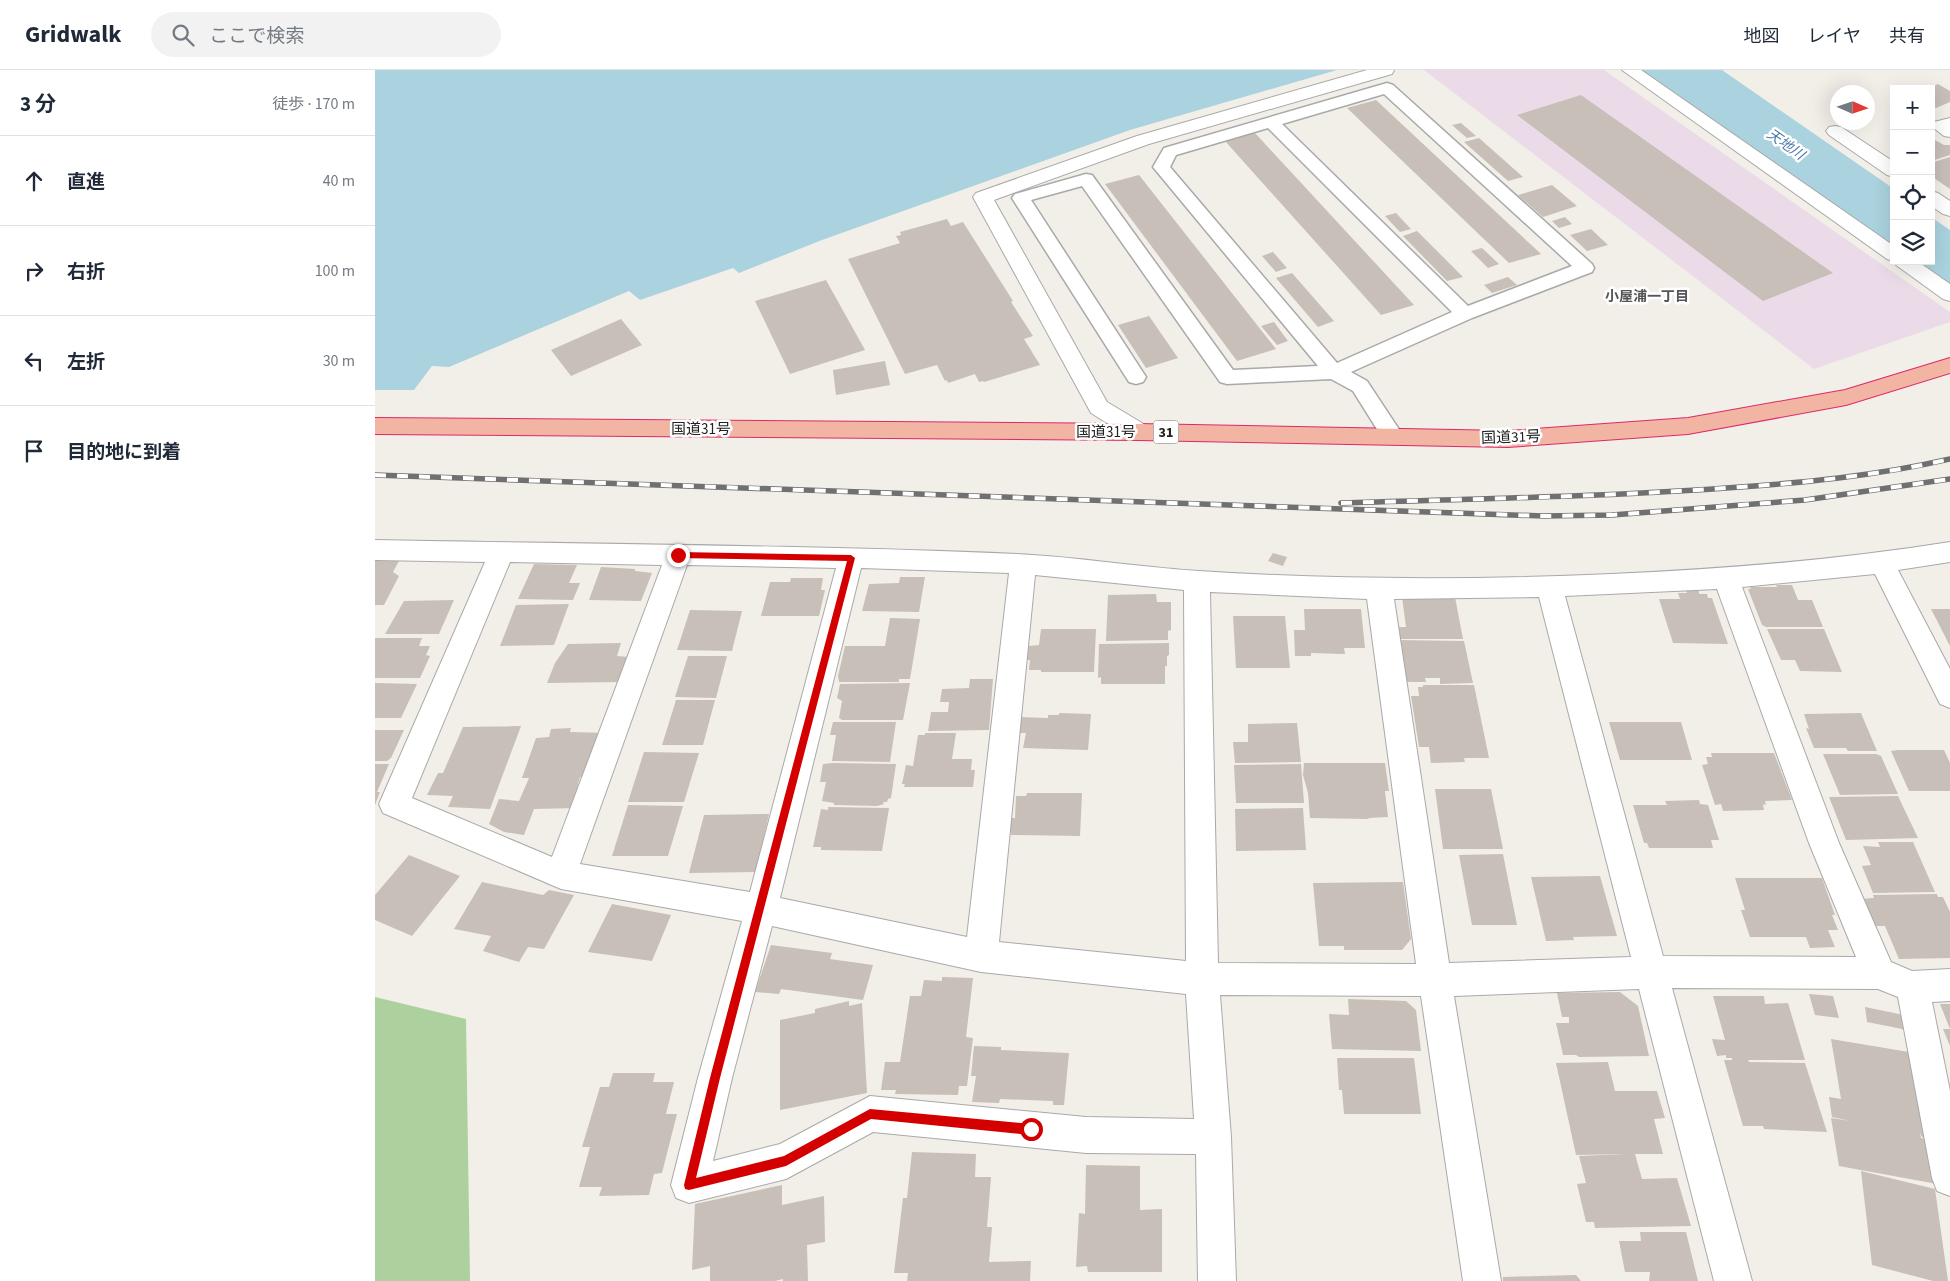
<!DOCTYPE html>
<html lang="ja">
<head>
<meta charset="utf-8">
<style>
  body { margin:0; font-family:"Source Sans 3","Noto Sans JP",sans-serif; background:#f2f2f3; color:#1f2937 }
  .controls { position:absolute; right:15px; top:15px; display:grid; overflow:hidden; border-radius:0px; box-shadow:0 5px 20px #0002 }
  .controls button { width:45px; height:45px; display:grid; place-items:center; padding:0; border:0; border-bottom:1px solid #e0e1e3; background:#fff; color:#1f2937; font:25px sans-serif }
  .compass { position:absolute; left:1455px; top:15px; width:45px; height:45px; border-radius:50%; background:#fff; box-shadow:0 5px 20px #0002; rotate:93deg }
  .stop { position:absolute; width:15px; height:15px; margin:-11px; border:4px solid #d40000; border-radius:50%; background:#fff }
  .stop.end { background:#d40000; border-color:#fff; box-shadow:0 1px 5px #0008 }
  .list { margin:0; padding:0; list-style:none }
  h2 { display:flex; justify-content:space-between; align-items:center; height:65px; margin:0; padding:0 20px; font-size:21px }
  h2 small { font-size:16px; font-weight:400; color:#747a83 }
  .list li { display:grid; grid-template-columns:32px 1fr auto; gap:15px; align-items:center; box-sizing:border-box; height:90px; padding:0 20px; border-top:1px solid #e0e1e3 }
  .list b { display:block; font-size:19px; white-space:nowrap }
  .list em { font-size:16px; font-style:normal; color:#747a83 }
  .icon { flex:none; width:28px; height:28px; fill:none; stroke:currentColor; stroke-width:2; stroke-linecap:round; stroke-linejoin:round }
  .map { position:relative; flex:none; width:1575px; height:1211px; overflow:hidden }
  header { display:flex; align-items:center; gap:30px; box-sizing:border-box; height:70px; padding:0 25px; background:#fff; border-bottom:1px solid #e0e1e3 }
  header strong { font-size:24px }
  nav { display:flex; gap:28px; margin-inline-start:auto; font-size:18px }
  .search { width:350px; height:45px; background:#f2f2f3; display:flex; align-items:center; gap:12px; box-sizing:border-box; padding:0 18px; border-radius:28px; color:#747a83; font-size:19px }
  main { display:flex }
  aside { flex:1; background:#fff }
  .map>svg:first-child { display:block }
  .industrial { fill:#ebdbe8 }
  .forest { fill:#add19e }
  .water { fill:#aad3df }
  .building { fill:#c7bfb8 }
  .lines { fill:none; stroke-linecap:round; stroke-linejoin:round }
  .service-casing { stroke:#a9a9a9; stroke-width:3 }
  .minor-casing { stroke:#a9a9a9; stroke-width:2 }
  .trunk-casing { stroke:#dc2a67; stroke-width:2 }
  .service { fill:#fff; fill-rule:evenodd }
  .minor { fill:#fff; fill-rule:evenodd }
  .trunk { fill:#f2b4a3; fill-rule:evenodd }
  .rail-casing { stroke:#707070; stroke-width:5.5 }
  .rail { stroke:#fff; stroke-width:4; stroke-dasharray:11; stroke-linecap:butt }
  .route { fill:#d40000 }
  .labels { text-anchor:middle; stroke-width:5; stroke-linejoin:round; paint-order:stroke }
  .far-water-label { font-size:14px; font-style:italic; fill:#4a7aab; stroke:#fff }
  .far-neighbourhood-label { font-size:14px; font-weight:bold; fill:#555; stroke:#fff }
  .shield { fill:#fff; stroke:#646464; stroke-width:1 }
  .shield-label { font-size:14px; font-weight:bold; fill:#222 }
  .street-label { font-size:15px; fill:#222; stroke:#fff }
</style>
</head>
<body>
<header>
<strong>Gridwalk</strong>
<div class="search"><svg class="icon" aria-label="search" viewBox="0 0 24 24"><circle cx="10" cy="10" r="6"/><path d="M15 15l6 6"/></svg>ここで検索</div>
<nav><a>地図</a><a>レイヤ</a><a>共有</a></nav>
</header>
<main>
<aside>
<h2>3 分<small>徒歩 · 170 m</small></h2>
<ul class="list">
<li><svg class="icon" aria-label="ahead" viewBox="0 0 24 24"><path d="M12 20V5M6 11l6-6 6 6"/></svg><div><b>直進</b></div><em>40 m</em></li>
<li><svg class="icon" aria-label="right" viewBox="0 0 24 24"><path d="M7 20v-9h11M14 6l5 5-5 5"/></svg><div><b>右折</b></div><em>100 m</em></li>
<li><svg class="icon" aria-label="left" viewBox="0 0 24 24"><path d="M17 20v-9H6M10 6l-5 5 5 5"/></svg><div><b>左折</b></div><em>30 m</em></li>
<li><svg class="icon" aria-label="arrive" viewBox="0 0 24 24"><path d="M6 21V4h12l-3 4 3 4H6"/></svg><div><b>目的地に到着</b></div></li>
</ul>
</aside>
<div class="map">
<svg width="1575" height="1211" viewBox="0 0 1575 1211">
  <rect width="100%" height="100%" fill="#f2efe9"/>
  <path class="industrial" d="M1049 0H1229L1575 242V252L1439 299Z"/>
  <path class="forest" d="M0 927 91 949 95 1211H0Z"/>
  <path class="water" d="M0 0H962L755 60 447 170 364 203 358 198 265 230 254 221 74 297 57 296 39 320H0Z
    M1259 0H1347L1519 119V177Z
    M1556 147 1575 160V215L1540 191H1556Z"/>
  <path class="building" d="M1563 14 1575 21V32L1561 38 1556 35V19H1551Z
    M1206 25 1458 203 1388 231 1142 45Z
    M1001 30 1166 184 1134 193 972 38Z
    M1086 53 1101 66 1092 68 1077 55Z
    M880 63 1039 235 1006 245 850 71Z
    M1104 68 1148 107 1133 111 1089 72Z
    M1558 69 1569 75H1575V85L1556 91V70Z
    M1575 87V119L1556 106V93Z
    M764 105 901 279 862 291 730 114Z
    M1177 115 1202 136 1168 147 1143 125Z
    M1021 143 1036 159 1025 162 1010 146Z
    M1190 147 1197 154 1184 158 1177 151Z
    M572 149 576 156 588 152 638 231 636 232 658 266 649 269 665 295 609 312 608 311 604 312 600 304 573 313 572 310 570 311 562 295 530 304 473 189 525 173 521 166 526 165 525 162Z
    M1216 159 1233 175 1212 181 1195 165Z
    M1042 161 1088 207 1072 211 1028 166Z
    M1107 178 1124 194 1113 198 1096 181Z
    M898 182 912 198 901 202 887 186Z
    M917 203 959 251 943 257 901 208Z
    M1133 207 1142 215 1117 223 1109 215Z
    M451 210 490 280 415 304 380 231Z
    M774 246 803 288 771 298 743 255Z
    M246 249 267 275 196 306 176 280Z
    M899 252 913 271 902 275 886 256Z
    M510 291 515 315 461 325 458 300Z
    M898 483 912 487 908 496 893 491Z
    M0 488 25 489 18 502 24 506 9 535H0Z
    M159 494 202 495 194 513H205L198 530 143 529Z
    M226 497 260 499V501L277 503 266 531 214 530Z
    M525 507H550L544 542 487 541 494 514 524 513Z
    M416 508H448L446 520H450L444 546H386L395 512H415Z
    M1401 515H1417L1423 530H1437L1448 557H1391L1387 555 1373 519H1376L1375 517H1402Z
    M1311 521H1324V524H1332L1333 528H1337L1353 574 1298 573 1284 529H1305L1303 523H1312Z
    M781 524 782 532H796V560L793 561V570L731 571 733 525Z
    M1027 527H1080L1088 569H1025L1024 557H1031Z
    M79 530 64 564H10L29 531Z
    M194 534 179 575 125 576 141 535Z
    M929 539H986L990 578H969L970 584 936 583V586H920L919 560H930Z
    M1556 539H1575V576Z
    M315 540 367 541 357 581 302 580Z
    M858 546H910L915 598H861Z
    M515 548 545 549 535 609H524V612H464L463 606 470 576H510Z
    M666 559H721L719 602H666V600H654L655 590H652L653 576 664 575Z
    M1392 559H1449L1467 602 1425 601 1420 590H1406Z
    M0 568H47L44 576H55L51 585 55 586 45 608H0Z
    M1021 570 1089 571 1098 613 1065 614V608H1050L1051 612H1029Z
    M246 573 242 586 254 587 246 612 172 613 180 593 193 574Z
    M794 573V585L792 586V596H790V614H726V607L723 608 724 574Z
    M313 586H352L341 628 300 627Z
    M595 609H618L614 660 553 661 556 642H573L574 632H565L567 619 594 618Z
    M0 613 42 614 26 648H0Z
    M535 613 528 650H467L464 648 467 631 462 628 465 614Z
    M1048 615H1099L1114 688H1089L1090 692 1056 693 1054 677H1044L1036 626H1044L1043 617H1048Z
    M301 630H340L328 675H287Z
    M684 643 716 644 713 680 648 678 651 663H642L644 647 673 648V645H684Z
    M1486 643 1502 681H1473L1471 678H1439L1431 658 1434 659 1429 644Z
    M458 652H521L515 692 457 691 461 665H455Z
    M1234 652H1306L1317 690H1245Z
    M922 653 926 692 860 693 858 672H873V654Z
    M146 656 115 739 73 737 78 726 52 725 63 703H68L88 657Z
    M196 658 195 662 232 663 219 707H205L202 718H208L202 738 159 739 149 765 129 762 114 754 124 729 144 731 154 708H147L161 668 174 667 176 659Z
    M0 660H29L16 688 12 691H0Z
    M550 663H581L577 689H597L596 700H600L598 717H529L530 714H527L531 695 538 696 543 665H550Z
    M1523 680H1569L1575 693V721H1534L1516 681Z
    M269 682 324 683 309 732H253Z
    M1336 683H1399L1417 730 1390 731 1391 735 1388 734 1389 740 1348 741 1346 734 1340 735 1327 695 1333 694 1331 687H1337Z
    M1448 684H1501L1506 686 1523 724 1465 725Z
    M458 693 521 694 516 728 513 729 512 732H508L509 734 502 736 459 735V733L447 731 451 712H445L448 694Z
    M929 693H1010L1014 721H1010L1013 747 994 748 993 749 935 748 933 723 928 705Z
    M0 694H14L2 722H5L0 735Z
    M926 694 929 733H861L859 695Z
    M1060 719H1116L1128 779H1068Z
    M652 723H707L705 766 636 765V748H640L641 726H651Z
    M1523 726 1543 768 1471 770 1454 727Z
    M1324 730 1325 734 1333 735 1344 770H1336L1338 778H1274L1272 773H1269L1258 735H1292L1290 731Z
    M253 735 308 736 293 786H237Z
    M453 737 514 738 507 781 446 780V777H438L446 739 453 740Z
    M928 738 931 780 861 781 860 739Z
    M394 744 381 802 314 803 329 745Z
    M1503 772H1538L1560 822 1498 823 1487 796 1496 795 1488 776 1505 777Z
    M1128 784 1142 855H1097L1084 785Z
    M34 785 85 806 37 866 0 850V825Z
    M1225 806 1242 866 1198 867 1199 870 1171 871 1156 807Z
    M1360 808H1447L1460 845H1457L1463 860H1453L1460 877 1435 878 1431 867H1375L1366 840H1370Z
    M107 812 168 825 174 820 199 825 169 879 153 877 144 892 108 881 116 866 79 859Z
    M1028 812 1036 869 1027 880H969V876H944L938 813Z
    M1562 824 1563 827H1568L1575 842V888L1524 889 1510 856H1495L1485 829 1499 828 1498 825Z
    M237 834 296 845 277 891 213 882Z
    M396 875 457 883 455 889 498 895 488 930 406 919 404 924 380 922Z
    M567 907 598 908 591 967 598 968 592 1016H584L583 1025 520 1024 521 1020H506L510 992H525L535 926H546L549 910 567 911Z
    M1245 922 1263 936 1274 986 1204 987 1201 985H1188L1181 953H1194V947H1187L1182 923Z
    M1434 924 1458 926 1464 948 1440 945Z
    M1338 926H1389L1390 934 1413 933 1430 990H1373L1374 992 1430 993 1452 1062 1389 1059 1388 1056H1368L1349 990H1357V988H1351V985L1342 986 1337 969 1350 970Z
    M973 929 1031 931 1041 940 1046 981 957 979 954 944 974 945Z
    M474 931V936L487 933 492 1023 405 1040V950L440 943V939Z
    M1565 934H1575V959Z
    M1490 937 1529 945 1532 960 1492 952Z
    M1568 959H1575V976Z
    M1456 969 1534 982 1552 1068 1547 1067 1545 1063 1546 1068 1552 1069 1562 1114 1464 1096 1456 1048 1476 1051 1457 1047 1454 1027 1466 1029Z
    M599 976 626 977V980L694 983 689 1035H678V1031L625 1029 624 1033 597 1032 601 1006H596Z
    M962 988H1039L1046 1044H969L967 1020H964Z
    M1233 992 1240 1021H1282L1290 1048 1279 1049 1288 1084H1260L1267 1109 1302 1108 1316 1156 1220 1158 1219 1152H1211L1202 1114 1211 1113 1204 1086 1252 1084 1201 1085 1181 993Z
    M238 1003H280L278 1012H299L291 1044H302L287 1103 279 1104 274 1125 224 1126 227 1117H204L215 1077H207L225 1017H234Z
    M537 1082 601 1084 600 1107H616L612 1157H617L614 1192 656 1191 655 1211H532L533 1203H519L528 1128H532Z
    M711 1095 765 1096V1140L787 1139V1202H713L712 1196 701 1197 704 1143 710 1144Z
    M1486 1101 1560 1119 1573 1211H1558L1497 1195Z
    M407 1115V1135L449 1126 450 1172 432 1175 433 1211H408V1209L400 1211H335V1196L317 1200 320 1134Z
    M1265 1162H1311L1323 1211H1274L1275 1202H1250L1244 1171H1266Z
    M1201 1205 1206 1211H1128V1207Z"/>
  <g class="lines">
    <defs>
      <path id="service" d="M1012 13 1018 15 1217 194 1219 198 1217 202 1097 248 976 302 992 311 1029 367 1026 372 1018 374 1010 372 978 321 956 309 852 314 845 312 707 116 656 130 771 307 768 312 761 314 754 312 637 128 640 124 711 104 717 105 858 300 943 296 778 97 789 78ZM1009 24 1197 196 1093 236 907 54ZM893 58 1077 242 962 293 795 97 801 85Z"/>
      <path id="minor" d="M992 0H1019L1017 4 774 74 619 130 732 332 772 356 776 362 772 368 764 370 756 368 716 343 598 127 601 123 762 66Z
        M1247 0H1266L1519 176V191H1542L1575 214V231L1568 229 1521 195 1518 191 1512 189Z
        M1575 48V67L1569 66 1556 56 1559 52Z
        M1460 56 1466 57 1519 92V107L1512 105 1454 65 1451 61 1454 57Z
        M1556 121 1563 123 1575 131V146L1568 144 1556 136Z
        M0 470C214 474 428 475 642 484 703 487 763 497 824 501 961 510 1098 510 1236 504 1350 499 1462 490 1575 472V492L1523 500 1575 599V638L1565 634 1500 504 1367 517 1464 773 1516 892 1537 901 1575 899V931L1557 932 1575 1021V1126L1562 1121 1557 1108 1523 927 1503 919 1297 918 1377 1211H1339L1264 919 1079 926 1126 1211H1088L1046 926 845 925 856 1067 861 1211H823L821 1084 711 1083 498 1062 411 1109 314 1133 301 1128 296 1115 323 1008 367 851 186 819 8 743 4 734 110 492 0 490ZM135 492 287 495 177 787 37 728ZM312 495 461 498 375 822 205 794ZM486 498 634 503 592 867 405 828ZM660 505 809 520 811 891 624 872ZM1342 519 1434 773 1481 887 1288 886 1190 526ZM835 522 992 529 1041 894 843 893ZM1164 527 1256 887 1074 893 1019 529ZM397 856 606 902 811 924 819 1049 711 1047 495 1026 405 1074 338 1091 357 1008Z"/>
      <path id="trunk" d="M1575 288V303L1471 335 1313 364 1133 377 764 370 0 364V348L764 354 1133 361 1313 348 1470 320Z"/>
    </defs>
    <use href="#service" class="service-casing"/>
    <use href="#minor" class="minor-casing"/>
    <use href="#trunk" class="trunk-casing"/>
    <use href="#service" class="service"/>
    <use href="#minor" class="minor"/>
    <use href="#trunk" class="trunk"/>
    <defs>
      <path id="rail" d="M0 405 1168 446 1237 445 1430 430 1575 409
        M966 433C1094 429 1223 427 1351 418 1426 413 1501 406 1575 389"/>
    </defs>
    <use href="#rail" class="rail-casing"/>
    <use href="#rail" class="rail"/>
  </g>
  <path class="route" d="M303 482 476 485 480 488 345 1008 321 1108 409 1086 495 1039 656 1054 660 1056 661 1059 660 1063 656 1065 496 1049 411 1096 314 1120 310 1119 309 1115 335 1008 472 491 303 488 299 485Z"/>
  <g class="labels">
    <g class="far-water-label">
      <text transform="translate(1411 74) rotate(35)" y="5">天地川</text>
    </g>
    <g class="far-neighbourhood-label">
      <text x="1272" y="231">小屋浦一丁目</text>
    </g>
    <rect class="shield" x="778.5" y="350.5" width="25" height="23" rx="4"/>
    <g class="shield-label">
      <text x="791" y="367">31</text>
    </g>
    <g class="street-label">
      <text x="326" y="364">国道31号</text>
      <text x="731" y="367">国道31号</text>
      <text transform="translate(1136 367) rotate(-2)" y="5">国道31号</text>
    </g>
  </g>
</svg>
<div class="controls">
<button>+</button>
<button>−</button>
<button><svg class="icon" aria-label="locate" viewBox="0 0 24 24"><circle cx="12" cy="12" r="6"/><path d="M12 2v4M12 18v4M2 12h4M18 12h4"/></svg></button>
<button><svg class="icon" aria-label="layers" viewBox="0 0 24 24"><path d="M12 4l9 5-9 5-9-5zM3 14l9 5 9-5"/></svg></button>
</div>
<svg class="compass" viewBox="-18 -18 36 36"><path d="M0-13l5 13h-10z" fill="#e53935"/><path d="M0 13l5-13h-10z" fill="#747a83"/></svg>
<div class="stop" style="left:656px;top:1059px"></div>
<div class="stop end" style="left:303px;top:485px"></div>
</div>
</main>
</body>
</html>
